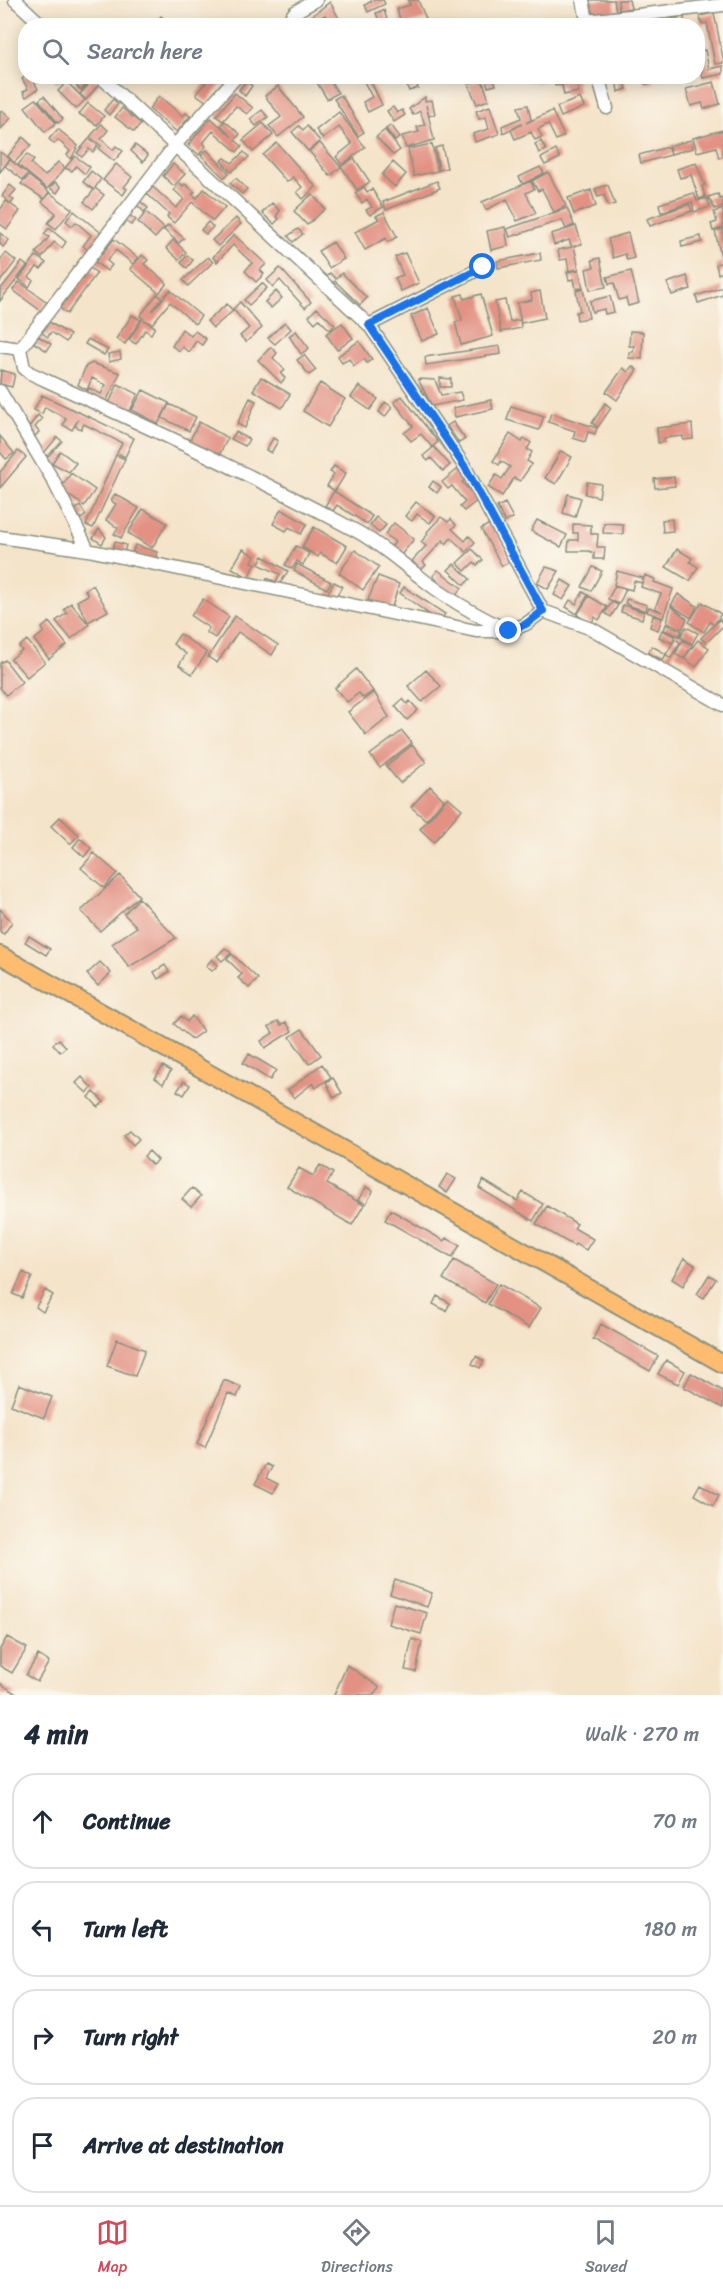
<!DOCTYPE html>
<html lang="en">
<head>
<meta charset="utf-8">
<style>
  body { margin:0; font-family:Sriracha,sans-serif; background:#f2f2f3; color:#1f2937 }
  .stop { position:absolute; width:18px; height:18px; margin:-14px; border:4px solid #1a73e8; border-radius:50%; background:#fff }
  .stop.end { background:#1a73e8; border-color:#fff; box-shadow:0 2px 6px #0008 }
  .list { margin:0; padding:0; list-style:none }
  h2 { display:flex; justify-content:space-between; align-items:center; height:78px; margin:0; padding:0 24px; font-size:26px }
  h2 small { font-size:20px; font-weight:400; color:#747a83 }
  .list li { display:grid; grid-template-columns:39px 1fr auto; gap:18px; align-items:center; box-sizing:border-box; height:96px; margin:0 12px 12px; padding:0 12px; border:2px solid #e0e1e3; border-radius:24px }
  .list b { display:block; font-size:22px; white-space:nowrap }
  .list em { font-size:20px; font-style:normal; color:#747a83 }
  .icon { flex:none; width:33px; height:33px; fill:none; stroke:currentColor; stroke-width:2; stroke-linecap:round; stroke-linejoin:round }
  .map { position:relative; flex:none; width:723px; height:1695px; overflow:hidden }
  .search { position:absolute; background:#fff; box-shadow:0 3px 15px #0003; left:18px; right:18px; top:18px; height:66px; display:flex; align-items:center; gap:15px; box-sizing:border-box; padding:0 21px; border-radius:24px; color:#747a83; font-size:22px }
  .sheet { height:510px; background:#fff }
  nav { display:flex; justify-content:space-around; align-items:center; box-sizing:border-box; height:84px; border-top:2px solid #e0e1e3; background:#fff; font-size:16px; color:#747a83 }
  nav a { display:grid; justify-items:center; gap:3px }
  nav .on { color:#d1495b }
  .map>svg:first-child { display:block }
  .building { fill:#e29183 }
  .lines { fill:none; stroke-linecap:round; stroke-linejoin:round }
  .minor-casing { stroke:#8a907f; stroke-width:15 }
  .major-casing { stroke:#8a907f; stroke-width:20 }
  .minor { stroke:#fff; stroke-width:12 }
  .major { stroke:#febc70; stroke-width:16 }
  .route { stroke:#1a73e8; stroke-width:8 }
</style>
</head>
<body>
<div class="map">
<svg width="723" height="1695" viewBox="0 0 723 1695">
  <rect width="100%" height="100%" fill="#fbf7ec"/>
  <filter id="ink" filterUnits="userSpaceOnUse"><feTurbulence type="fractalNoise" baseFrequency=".0167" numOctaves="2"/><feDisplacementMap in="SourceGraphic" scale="12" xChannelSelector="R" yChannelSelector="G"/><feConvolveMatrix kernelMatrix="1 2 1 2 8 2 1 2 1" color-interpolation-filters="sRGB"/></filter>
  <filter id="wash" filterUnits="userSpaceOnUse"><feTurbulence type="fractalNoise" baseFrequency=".008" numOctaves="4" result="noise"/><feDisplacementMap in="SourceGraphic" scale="24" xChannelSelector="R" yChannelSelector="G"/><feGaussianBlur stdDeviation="1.35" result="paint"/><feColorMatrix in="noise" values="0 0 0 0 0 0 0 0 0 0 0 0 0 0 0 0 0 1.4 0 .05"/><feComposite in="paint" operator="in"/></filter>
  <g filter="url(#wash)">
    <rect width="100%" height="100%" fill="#f4e4ca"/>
    <g id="blocks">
      <path class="building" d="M373 0H383L385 4 368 12 365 5Z
        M408 0H418L426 19 402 26 397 9 410 5Z
        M587 0H614L616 11 590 16Z
        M618 0H629L631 8 619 10Z
        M330 2 343 26H331L325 15 312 26H299Z
        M384 10 389 26H381L376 13Z
        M714 13 723 58V63L715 64 707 23 701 24 700 16Z
        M161 16 173 26H153Z
        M684 17 685 26H673L672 19Z
        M705 50 709 69 723 66V74L703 78 698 51Z
        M26 76H31L38 89 26 97 23 92 28 89 22 79Z
        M54 76H69L56 84Z
        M81 76 90 81 81 90 74 84Z
        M211 76H228L207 102 196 94Z
        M313 76H327L338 93 327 99Z
        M361 76H368L382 105 368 112 363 102 372 97Z
        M403 76H414L418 88 409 91Z
        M485 76H493L496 85 488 87Z
        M533 76H550L551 80 534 83Z
        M576 76 578 92 564 95 562 85 555 86 553 78Z
        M616 76H623L627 89 618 92Z
        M643 76H653L654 83 645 84Z
        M93 79 99 84 86 100 80 94Z
        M482 79 489 100 477 104 468 84Z
        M246 81 252 86 245 96 239 90Z
        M67 82 85 100 76 109 58 91Z
        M714 82 720 104 704 109 702 103 691 106 686 89Z
        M278 86 303 117 278 137 269 126 281 117 265 96Z
        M235 93 253 108 247 114 236 106 223 121 216 116Z
        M341 95 364 132 358 136 334 99Z
        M44 96 63 119 58 123 39 100Z
        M159 96 183 116 186 113 190 116 177 132 149 109Z
        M425 97V101L432 100 435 114 429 116 426 105 434 140 406 148 402 136 419 132 417 127 425 125 420 111 413 115 409 109Z
        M580 98 584 107 561 117 557 107Z
        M36 99 56 123 45 132 25 107Z
        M113 99 118 104 109 115 104 110Z
        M88 103 104 116 97 125 79 114Z
        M528 105 531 120 526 123 552 111 564 136 556 140 548 124 538 129 542 137 535 140 531 132 515 139 511 130 522 124 503 133 502 126 521 118 518 107Z
        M490 106 499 134 475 142 473 134 489 129 486 117 479 119 476 111Z
        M393 107 397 113 402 110 405 115 394 122 387 111Z
        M122 108 141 124 134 132 115 117Z
        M2 110 11 118 0 130V113Z
        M262 110 268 117 256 126 250 119Z
        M339 112 365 147 342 165 336 157 352 144 339 127 323 139 316 130Z
        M211 118 232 137 221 125 225 121 240 134 235 140 242 146 237 152 213 131 203 143 206 146 199 155 188 145Z
        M263 123 273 135 253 152 243 140Z
        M101 124 108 130 101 139 113 150 116 146 123 151 114 161 99 149 101 146 90 137Z
        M391 125 400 137 395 141 386 129Z
        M299 126 303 130 307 126 320 141 308 151 292 132Z
        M58 129 78 146 71 159 67 155 70 151 58 140 54 144 49 139Z
        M385 130 400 150 393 155 376 137Z
        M723 130V156L719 158 716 147 697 152 693 138Z
        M23 137 31 145 14 163 8 156Z
        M89 139 98 146 93 152 89 149 82 157 77 153Z
        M691 140 693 148 671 154 669 146Z
        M541 141 546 150 539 153 535 144Z
        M277 143 316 187 303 199 297 192 302 187 293 177 287 182 263 155Z
        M320 143 341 167 330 176 309 151Z
        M432 144 438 171 414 176 408 149Z
        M135 145 148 155 143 162 131 151Z
        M442 146 447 168 439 170 435 148Z
        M668 147 671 155 641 163 639 155Z
        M207 150 229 173 224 178 201 155Z
        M556 150 560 158 545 165 541 158Z
        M0 152 10 159 0 172Z
        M244 152 249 157 231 172 221 161 225 158 232 163Z
        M27 154 34 160 31 164 45 176 58 162 65 168 47 189 18 165Z
        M75 156 90 167 85 174 76 166 72 171 65 168Z
        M354 158 370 182 357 190 341 166Z
        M10 160 28 174 23 180 5 166Z
        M393 162 406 174 395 187 382 175Z
        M696 163 705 185 702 186 705 197 699 199 691 175 680 178 677 169Z
        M116 164 132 177 124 187 127 189 123 195 103 180Z
        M173 164 185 174 174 186 163 176Z
        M540 167 544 173 523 184 519 177Z
        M91 171 101 179 95 188 104 195 93 209 84 202 94 190 83 182Z
        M548 172 566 206 554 212 542 189 538 191 532 181Z
        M29 176 49 192 44 199 21 184Z
        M236 178 247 189 242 194 230 183Z
        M437 181 440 188 386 210 383 202Z
        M531 181 534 189 526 193 536 213 517 221 507 199 486 210 482 202Z
        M55 182 61 187 57 193 50 188Z
        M180 183 183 186 185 184 195 192 192 194 197 198 204 189 225 207 213 221 192 202 174 223 167 217 169 214 147 194 153 187 176 208 184 199 174 190Z
        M10 185 16 190 10 197 14 200 11 204 2 196Z
        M608 185 615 204 608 206 604 195 598 197 595 189Z
        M364 187 367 192 372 189 383 207 370 215 366 210 372 207 367 199 362 203 355 193Z
        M591 190 596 206 574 214 568 198Z
        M50 193 72 209 56 229 48 223 56 213 42 202Z
        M694 193 697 201 707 198 710 207 694 212 692 202 661 212 659 204Z
        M312 194 325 209 307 225 294 211Z
        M718 194 720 199 723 198V207L715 209 708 197Z
        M6 201 20 211 7 229 0 224V210Z
        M140 201 148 208 144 212 137 205Z
        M272 203 280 211 276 216 279 219 274 224 262 213Z
        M689 204 692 211 650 226 647 219Z
        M567 208 574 225 566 229 562 220 510 237 507 229Z
        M723 209V228L713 231 711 224 717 222 714 212Z
        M74 211 104 235 90 252 83 246 91 235 76 222 72 226 66 221Z
        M146 212 164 228 155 238 138 222Z
        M384 212 397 237 388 242 386 238 365 250 355 232 379 219 376 216Z
        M128 214 136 220 131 225 124 220Z
        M236 218 241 224 218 246 212 240Z
        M208 222 213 227 206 234 201 230Z
        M168 225 184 238 179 243 164 230Z
        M576 226 582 244 574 246 579 269 569 271 567 259 560 260 558 250 572 247 569 240 554 245 551 234Z
        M505 227 508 246 491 250 487 231Z
        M49 228 66 242 62 248 54 242 42 258 36 253 49 237 44 234Z
        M298 229 303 234 293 242 288 236Z
        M723 229V261H722L715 231Z
        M0 233 9 240 3 247 0 244Z
        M628 233 634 258 627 260 625 254 613 258 608 239Z
        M234 235 266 264 260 270 264 274 256 282 245 271 252 263 233 245 217 262 213 257Z
        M701 236 702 242 682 247 681 241Z
        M114 239 138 258 133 264 116 250 107 261 112 265 107 271 95 262Z
        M173 240 186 252 179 260 166 248Z
        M333 242 344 259 329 268 318 251Z
        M6 253 16 261 0 282V260Z
        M405 253 419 283 401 291 395 278 403 275 395 257Z
        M540 253 541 260 498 268 497 261Z
        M142 255 148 260 144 264 167 283 159 293 130 269Z
        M187 255 193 260 187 268 181 263Z
        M36 256 46 263 41 269 37 267 29 277 33 280 29 287 19 279Z
        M208 257 213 262 188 286 183 280Z
        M600 258 606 287 590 290 586 269 594 267 592 260Z
        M22 262 27 266 0 301V290Z
        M723 262V272L718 274 716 264Z
        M90 268 97 273 67 314 60 308Z
        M280 268 311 302 305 308 280 280 273 287 267 280Z
        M579 270 583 288 576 289 574 279 569 280 567 272Z
        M631 271 639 303 628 306 626 298 619 300 614 283 609 284 607 277Z
        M330 273 336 279 342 273 367 298 360 305 335 281 332 284 326 277Z
        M687 276 691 289 672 295 667 283Z
        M19 282 47 302 41 311 13 290Z
        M262 283 267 288 249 305 244 300Z
        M723 287V295L698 303 696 296Z
        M583 289 589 318 577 320 576 312 580 311 576 291Z
        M170 290 201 316 195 324 170 302 152 324 144 320 155 327 151 334 145 330 136 344 129 340 143 318 140 316 157 294 162 298 152 311Z
        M276 291 282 298 271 308 265 302Z
        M540 291 545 318 521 323 517 303 532 300 531 293Z
        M463 294 464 299 481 294 493 336 461 345 455 322 462 320 455 296Z
        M610 296 614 312 605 314 604 309 592 312 590 301Z
        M505 300 510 322 520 320 521 328 501 332 495 302Z
        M240 302 262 328 246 342 240 336 249 328 233 309Z
        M227 304 233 311 213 328 207 321Z
        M317 308 335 325 330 330 319 319 315 323 309 316Z
        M428 308 439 334 422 341 411 316Z
        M132 315 141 320 125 344 116 339Z
        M49 322 70 335 66 342 51 332 48 337 42 333Z
        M285 322 291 329 275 344 268 338Z
        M342 323 353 338 337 350 326 334Z
        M182 329 191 336 195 331 206 339 202 345 196 341 189 352 182 347 179 351 172 346Z
        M296 331 309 348 301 354 289 336Z
        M630 331 643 332 642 359 629 358V352H633L634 346H629Z
        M38 336 51 344 47 351 34 343Z
        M88 339 108 350 104 355 85 344Z
        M359 341 372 359 367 363 364 359 354 366 349 359 342 363 338 356Z
        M500 346 501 354 426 365 425 357Z
        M271 347 277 353 273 358 285 370 281 374 285 378 281 383 258 360Z
        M120 352 121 359 109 362 108 354Z
        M304 355 316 370 309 375 297 360Z
        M92 363 120 373 105 404 86 395 89 388 101 394 106 385 92 378 87 390 78 385 86 366Z
        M632 366 637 370 617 400 606 392 623 368 628 372Z
        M1 370 15 374 12 387 0 384Z
        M261 377 290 394 282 408 253 390Z
        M440 378 451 379V387H440Z
        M418 379 435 380 441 395 460 392 463 400 432 406Z
        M320 383 345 399 328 427 303 411Z
        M118 384 138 394 129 413 109 403Z
        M359 386 378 399 370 410 351 397Z
        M143 390 169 403 158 424 132 410Z
        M42 395 134 438 125 457 117 453 122 443 84 424 81 429 75 426 78 420 72 430 63 425 66 418 45 407 42 414 34 410Z
        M402 396 438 442 432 447 421 434 411 441 404 433 413 426 394 402Z
        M250 398 256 401 245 428 237 424Z
        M491 400 493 409 455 417 453 408Z
        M385 402 392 407 385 417 379 412Z
        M605 403 611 408 598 427 592 423Z
        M169 404 196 417 189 431 162 418Z
        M511 406 544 416 539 430 507 420Z
        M551 413 597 428 595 434 588 432 585 442 573 438 575 431 548 422Z
        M38 415 42 419 35 427 39 432 35 436 29 427Z
        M199 422 228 438 218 457 189 442Z
        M453 422 465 439 459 443 447 426Z
        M692 424 693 439 683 440V436L664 438 665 442 658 443 657 428Z
        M236 432 249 439 245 446 231 439Z
        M510 434 522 442 524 438 531 443 527 449 532 452 527 461 532 464 520 481 514 478 502 496 488 487 496 475 502 479 510 467 501 461 499 465 493 461Z
        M0 436 14 453 6 459 0 452Z
        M57 437 62 441 48 456 44 453Z
        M273 438 278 441 271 453 266 450Z
        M434 447 450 465 443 471 431 458 428 461 423 456Z
        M18 451 26 457 0 488V472Z
        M60 451 76 463 69 472 52 463Z
        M561 451 572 457 556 484 545 478Z
        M116 455 125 459 93 528 86 525Z
        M334 466 346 473 335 491 327 486 334 474 330 472Z
        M458 469 466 479 462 482 478 500 464 511 460 507 465 502 452 486 448 489 442 482Z
        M71 473 95 490 84 506 60 489Z
        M674 477 675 486 655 488 654 479Z
        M433 481 441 487 437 493 429 487Z
        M587 482 601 484 599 497 585 494Z
        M334 491 372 516 367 524 337 505 333 511 325 506Z
        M115 494 139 508 121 538 114 534 118 528 106 520 116 504 111 501Z
        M568 494 581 498 575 517 563 513Z
        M416 502 435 516 430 523 417 514 412 521 405 516Z
        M505 503 513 518 505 522 497 507Z
        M80 506 86 515 81 519 75 510Z
        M143 509 167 523 152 548 128 533Z
        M281 509 307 524 301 534 289 527 286 531 273 524Z
        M376 517 386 525 379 533 370 525Z
        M441 517 448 522 451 519 456 525 452 529 465 541 469 536 475 542 466 552 451 538 446 544 443 540 423 562 426 565 421 570 412 561 426 546 421 542 428 534 427 532Z
        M672 519 673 531 663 532 662 520Z
        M537 520 567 535 561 547 531 531Z
        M394 523 414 539 401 555 391 547 395 542 385 534Z
        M491 523 512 560 502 566 481 529Z
        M604 523 623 524V534L603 533Z
        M573 524 591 525V534H598L597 547H605L604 559H594V553L589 551H568L569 540H578V533H573Z
        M314 527 347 546 337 563 320 553 318 557 302 547Z
        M99 529 106 537 102 544 93 538Z
        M115 542 126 545 124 554 112 550Z
        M135 545 157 552 155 561 132 554Z
        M296 546 309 553 303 565 297 561 292 569 285 565Z
        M243 549 255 556 252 562 256 564 248 577 232 568Z
        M472 549 483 560 477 565 474 562 465 571 457 563Z
        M677 549 692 558 690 562 698 567 690 581 666 567Z
        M355 550 379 567 363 590 339 573Z
        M263 556 288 571 278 587 266 583 267 578 276 582 280 574 258 564Z
        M297 564 331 582 327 589 294 571Z
        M454 564 470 579 464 585 448 570Z
        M546 567 559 571 548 589 537 583Z
        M593 567 602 571 591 591 582 587Z
        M438 570 462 588 455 596 436 582 437 580 433 576Z
        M617 571 643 578 642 583 634 581 632 590 614 585Z
        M645 575 655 579 654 582 673 589 663 618 647 612 649 607 662 612 655 608 661 594 641 587Z
        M378 576 399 584 391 610 368 600Z
        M562 580 572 586 563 600 554 595Z
        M334 582 342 586 337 595 348 598H325Z
        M93 585 108 611 88 622 77 601 88 595 85 590Z
        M615 586 626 589 619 604 608 599Z
        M404 587 445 614 440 622 400 593Z
        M583 592 588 595 577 614 566 607 570 600 576 604Z
        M678 594 697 606 691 618 671 605Z
        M589 596 607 607 599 620 595 617 591 624 577 615Z
        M203 599 229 617 215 638 206 632 209 628 191 616Z
        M627 599 647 605 646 611 630 606 625 603Z
        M612 602 618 605 611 617 605 613Z
        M702 602 721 614 714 625 710 622 704 632 689 622Z
        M71 603 89 625 71 639 56 621 67 613 64 609Z
        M623 605 644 612 642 619 621 612Z
        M671 606 687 619 682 629 667 622Z
        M235 616 278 645 272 655 238 632 217 663 208 657Z
        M653 616 662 618 658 630 650 627Z
        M720 619 723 626 706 643 701 638Z
        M49 622 67 645 49 659 34 640 44 632 42 628Z
        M666 624 682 631 679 636 664 630Z
        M686 627 698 633 692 644 680 637Z
        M662 630 675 636 672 643 659 637Z
        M180 634 207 653 192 674 179 665 186 654 173 644Z
        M675 639 680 642 671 658 666 655Z
        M27 640 45 662 27 677 11 659 22 650 19 647Z
        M683 640 692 645 684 659 675 654Z
        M698 640 709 648 696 667 684 658Z
        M652 646 666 654 663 660 648 653Z
        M5 660 22 682 6 695 0 688V663Z
        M356 669 373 691 363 698 359 693 347 702 335 688Z
        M426 670 441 686 422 702 408 686Z
        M374 692 389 717 366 735 348 712Z
        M403 699 407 704 410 701 418 710 407 720 395 706Z
        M402 731 412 743 380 768 370 755Z
        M412 745 426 762 400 783 386 766Z
        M430 786 444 800 426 820 411 807Z
        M448 797 462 809 434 842 420 829Z
        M60 817 79 835 70 844 51 826Z
        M80 838 91 848 84 857 73 847Z
        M94 853 117 873 104 888 81 868Z
        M120 875 139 896 100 931 81 911Z
        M139 898 176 938 129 967 112 944 137 927 124 914Z
        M0 909 12 922 4 934 0 932Z
        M29 936 50 949 46 955 25 942Z
        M225 948 231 953 222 961 217 956Z
        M232 954 258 979 249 988 238 978 242 974 227 959Z
        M212 959 218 965 212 971 206 966Z
        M100 962 111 973 98 986 87 974Z
        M165 965 169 972 158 979 154 972Z
        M181 1016 187 1022 192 1016 203 1031 192 1039 174 1024Z
        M278 1021 281 1025 286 1022 292 1031 265 1048 261 1041 273 1033 269 1027Z
        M302 1029 321 1055 309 1064 290 1037Z
        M59 1039 66 1047 60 1052 53 1044Z
        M249 1054 276 1070 270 1080 243 1063Z
        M322 1064 331 1077 316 1088 313 1083 294 1098 288 1090Z
        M163 1066 171 1071 163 1084 155 1078Z
        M82 1077 92 1088 87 1093 76 1083Z
        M333 1078 342 1093 334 1098 326 1082Z
        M184 1081 190 1085 184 1095 177 1091Z
        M94 1092 104 1102 98 1107 89 1097Z
        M130 1130 139 1139 133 1145 124 1135Z
        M149 1151 158 1160 152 1165 144 1156Z
        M320 1165 333 1173 327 1184 364 1205 352 1225 287 1187 299 1168 313 1176Z
        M447 1174 456 1179 447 1193 439 1187Z
        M483 1180 517 1201 523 1192 543 1204 533 1221 479 1188Z
        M366 1187 373 1191 366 1204 358 1200Z
        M192 1188 201 1196 191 1207 182 1199Z
        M547 1206 577 1224 574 1228 593 1239 586 1250 575 1244 574 1246 536 1224Z
        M391 1210 444 1241 446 1238 460 1245 452 1258 385 1220Z
        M684 1258 695 1265 683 1286 672 1279Z
        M454 1260 496 1284 485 1303 443 1279Z
        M23 1272 32 1277 22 1298 13 1294Z
        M709 1275 716 1279 704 1298 697 1294Z
        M499 1284 541 1308 529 1328 488 1304Z
        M45 1290 53 1295 43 1312 36 1307Z
        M437 1296 450 1303 446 1311 433 1304Z
        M601 1324 658 1356 650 1371 593 1339Z
        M117 1339 145 1350 135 1376 107 1366Z
        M476 1356 484 1361 480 1368 472 1364Z
        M666 1360 685 1371 678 1384 658 1374Z
        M691 1373 723 1391V1408L684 1387Z
        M224 1380 241 1387 237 1397 228 1393 205 1448 197 1444Z
        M19 1384 52 1397 44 1418 11 1405Z
        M266 1464 272 1467 266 1478 278 1484 273 1493 255 1484Z
        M700 1484 719 1495 713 1506 694 1495Z
        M395 1580 432 1593 427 1607 390 1594Z
        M394 1603 427 1613 421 1634 388 1624Z
        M7 1637 27 1648 12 1673 0 1666V1649Z
        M412 1639 422 1642 416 1672 405 1670Z
        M38 1655 49 1662 37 1682 26 1675Z
        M347 1665 379 1687 374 1695H334Z
        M0 1683 18 1695H0Z"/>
    </g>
  </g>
  <g filter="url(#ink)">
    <use href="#blocks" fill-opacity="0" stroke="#8a907f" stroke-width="1.5"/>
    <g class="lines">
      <defs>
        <path id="minor" d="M15 0 43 26
          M583 0 588 26
          M587 21 723 5
          M284 26 295 12 316 0
          M100 76 369 325 465 467 543 611 592 629 723 705
          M598 76 607 108
          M369 325 483 267
          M0 346 20 349 24 368 30 373C141 424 251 474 358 532 381 545 399 561 420 577 447 599 478 616 509 631L526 624 543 611
          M20 349 176 144 237 76
          M0 391 54 482 88 550
          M0 537 88 550 476 631H505"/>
        <path id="major" d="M0 955 723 1364"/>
      </defs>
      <use href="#minor" class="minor-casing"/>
      <use href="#major" class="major-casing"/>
      <use href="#minor" class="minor"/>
      <use href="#major" class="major"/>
    </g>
  </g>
  <g class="lines" filter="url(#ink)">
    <path class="route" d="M483 267 369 325 465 467 543 611 526 624 509 631"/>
  </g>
</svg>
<div class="stop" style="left:483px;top:267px"></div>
<div class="stop end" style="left:509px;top:631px"></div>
<div class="search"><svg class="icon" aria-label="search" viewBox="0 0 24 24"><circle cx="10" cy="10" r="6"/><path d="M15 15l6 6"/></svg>Search here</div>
</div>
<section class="sheet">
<h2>4 min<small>Walk · 270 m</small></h2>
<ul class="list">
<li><svg class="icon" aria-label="ahead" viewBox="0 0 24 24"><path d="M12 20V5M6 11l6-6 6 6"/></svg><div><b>Continue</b></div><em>70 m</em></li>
<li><svg class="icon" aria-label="left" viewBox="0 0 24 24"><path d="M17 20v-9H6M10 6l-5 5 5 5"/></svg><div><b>Turn left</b></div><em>180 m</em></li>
<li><svg class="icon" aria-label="right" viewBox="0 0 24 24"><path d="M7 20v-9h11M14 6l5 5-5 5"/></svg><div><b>Turn right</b></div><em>20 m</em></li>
<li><svg class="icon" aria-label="arrive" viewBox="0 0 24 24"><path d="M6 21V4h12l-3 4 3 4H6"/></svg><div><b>Arrive at destination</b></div></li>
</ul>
</section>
<nav>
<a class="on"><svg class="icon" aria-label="map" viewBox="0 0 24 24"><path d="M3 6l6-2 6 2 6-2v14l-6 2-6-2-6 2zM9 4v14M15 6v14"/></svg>Map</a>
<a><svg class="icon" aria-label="directions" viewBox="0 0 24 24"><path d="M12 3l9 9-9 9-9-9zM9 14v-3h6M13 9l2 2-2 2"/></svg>Directions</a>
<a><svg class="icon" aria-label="saved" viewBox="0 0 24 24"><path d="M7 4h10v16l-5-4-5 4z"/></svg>Saved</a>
</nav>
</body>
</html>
